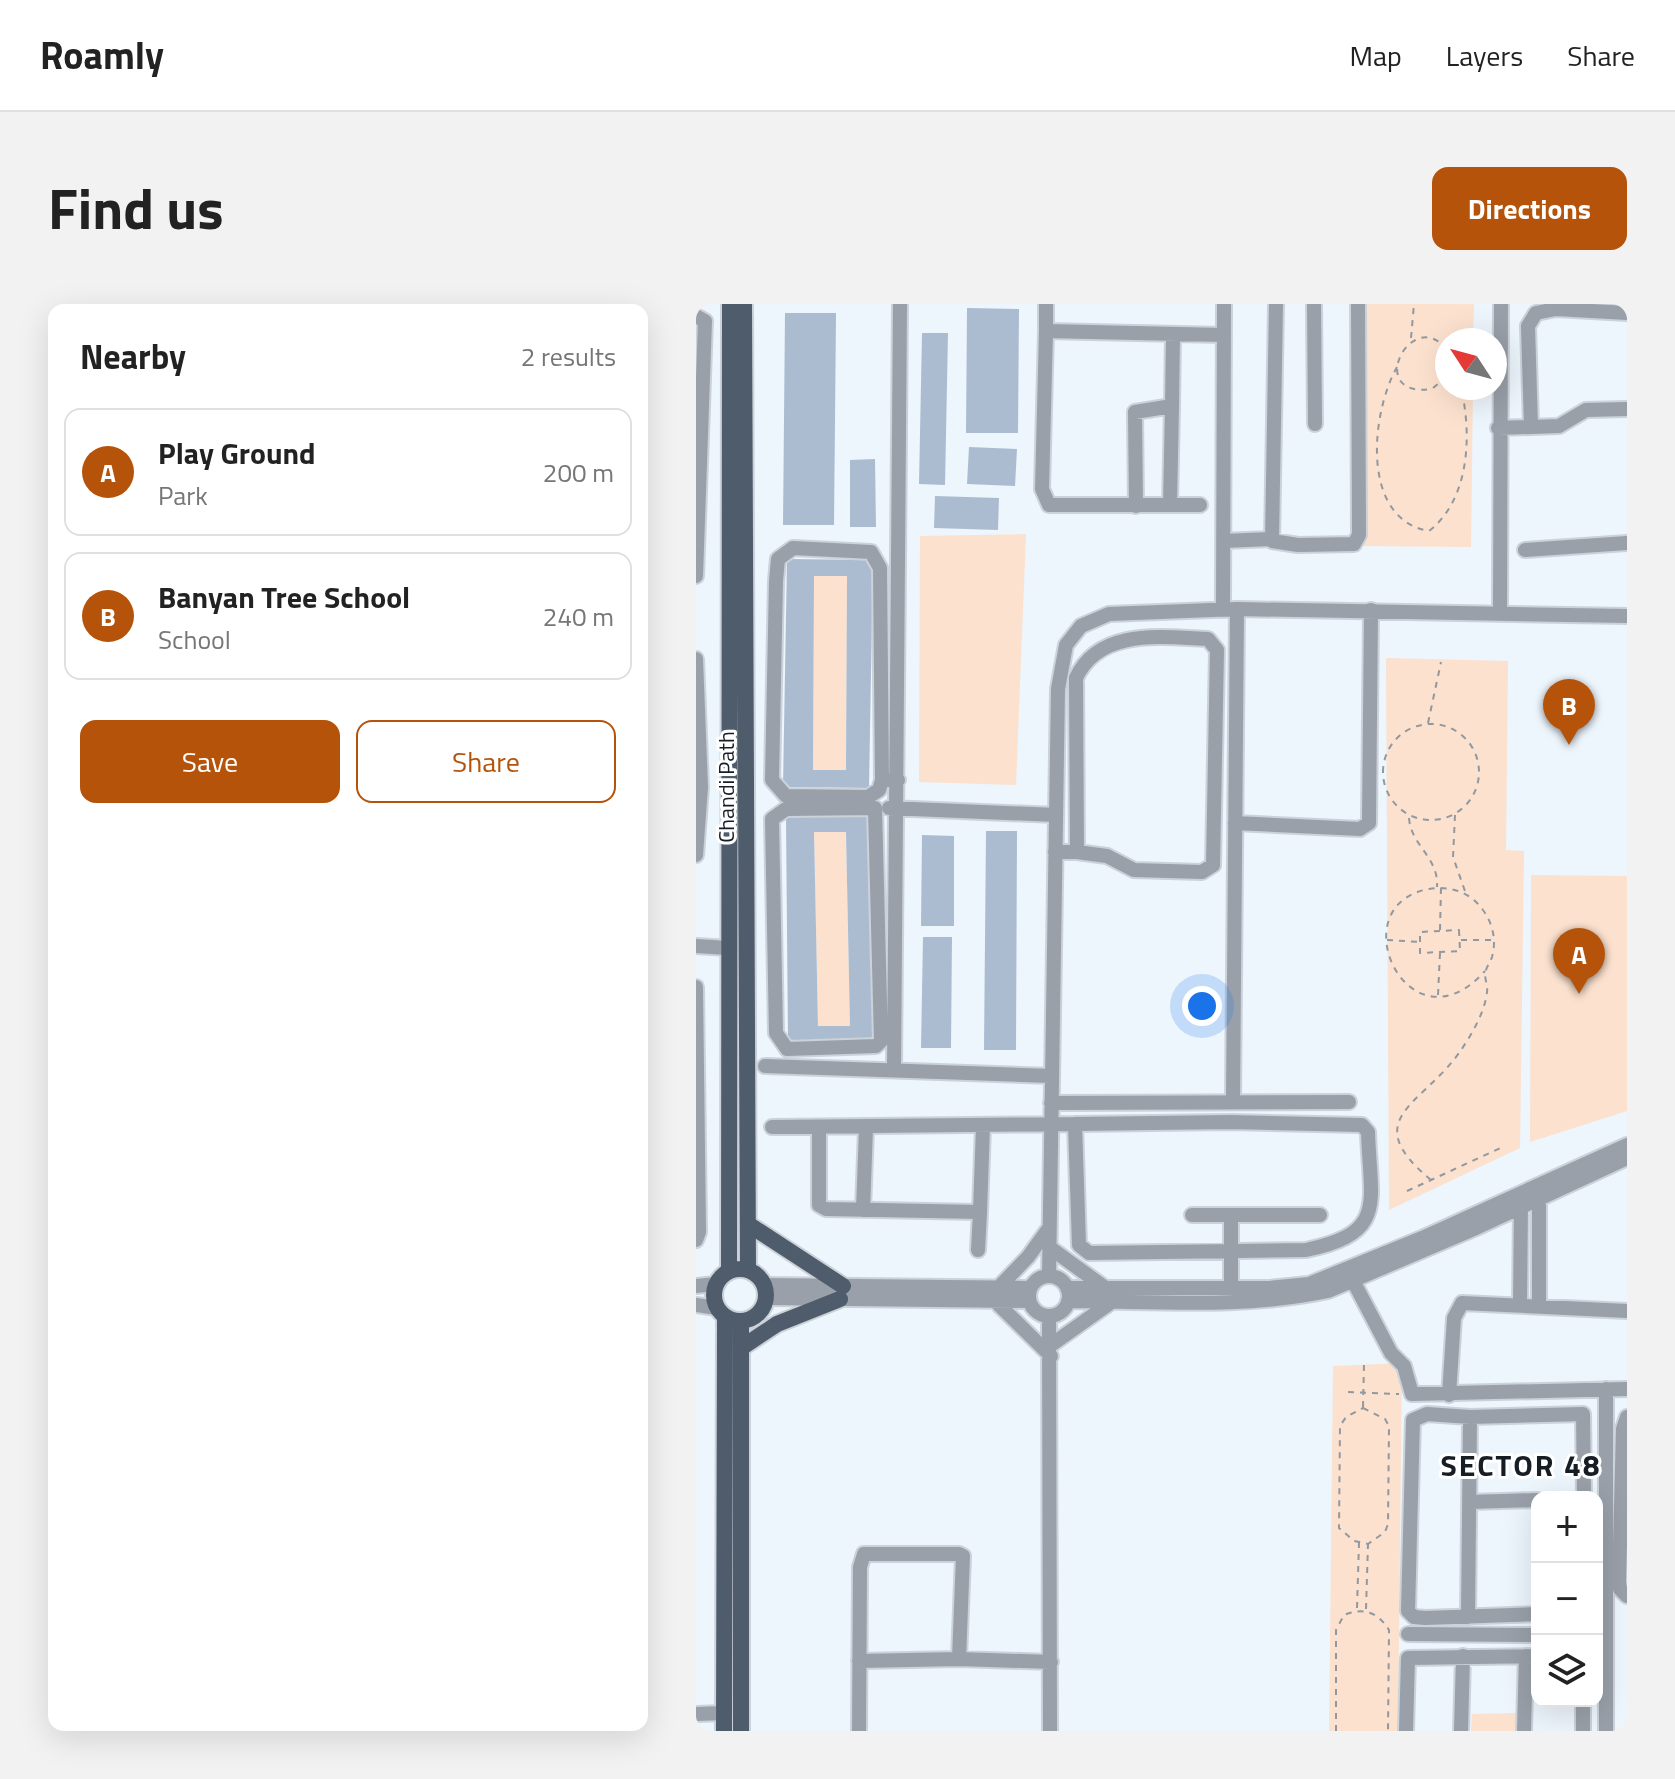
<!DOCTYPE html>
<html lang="en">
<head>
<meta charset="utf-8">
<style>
  body { margin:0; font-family:"Titillium Web",sans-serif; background:#f2f2f2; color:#222 }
  .controls { position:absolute; right:24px; bottom:24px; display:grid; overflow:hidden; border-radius:16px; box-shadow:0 8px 32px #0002 }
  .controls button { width:72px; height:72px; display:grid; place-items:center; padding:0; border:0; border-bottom:2px solid #e0e0e0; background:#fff; color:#222; font:40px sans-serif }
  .compass { position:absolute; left:739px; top:24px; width:72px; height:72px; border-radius:50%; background:#fff; box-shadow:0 8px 32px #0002; rotate:306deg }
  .you { position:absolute; left:506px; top:702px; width:28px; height:28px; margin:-20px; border:6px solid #fff; border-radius:50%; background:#1a73e8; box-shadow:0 0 0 12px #1a73e833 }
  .badge { display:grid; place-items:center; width:52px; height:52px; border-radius:50%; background:#b45309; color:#fff; font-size:26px; font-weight:700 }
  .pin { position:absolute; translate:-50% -66px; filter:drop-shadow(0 2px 4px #0008) }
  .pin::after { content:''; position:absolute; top:42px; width:28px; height:24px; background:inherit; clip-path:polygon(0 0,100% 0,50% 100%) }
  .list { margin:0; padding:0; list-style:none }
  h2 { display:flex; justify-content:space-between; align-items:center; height:104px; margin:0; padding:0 32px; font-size:34px }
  h2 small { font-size:26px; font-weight:400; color:#767676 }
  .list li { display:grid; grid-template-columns:52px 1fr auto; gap:24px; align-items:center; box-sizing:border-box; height:128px; margin:0 16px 16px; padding:0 16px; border:2px solid #e0e0e0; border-radius:16px }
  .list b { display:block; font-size:30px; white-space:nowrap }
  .list p { margin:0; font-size:26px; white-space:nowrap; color:#767676 }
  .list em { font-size:26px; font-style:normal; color:#767676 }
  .actions { display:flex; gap:16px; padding:24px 32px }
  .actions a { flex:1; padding:18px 0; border:2px solid #b45309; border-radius:16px; text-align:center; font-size:28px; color:#b45309 }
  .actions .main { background:#b45309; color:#fff }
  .icon { flex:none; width:44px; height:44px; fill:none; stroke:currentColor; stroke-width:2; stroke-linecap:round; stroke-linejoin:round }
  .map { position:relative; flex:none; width:931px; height:1427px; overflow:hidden; border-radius:16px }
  header { display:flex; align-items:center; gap:48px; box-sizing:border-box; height:112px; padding:0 40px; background:#fff; border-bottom:2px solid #e0e0e0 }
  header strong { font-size:38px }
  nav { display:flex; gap:44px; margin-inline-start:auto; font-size:28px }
  .intro { display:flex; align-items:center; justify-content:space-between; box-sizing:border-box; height:192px; padding:0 48px }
  h1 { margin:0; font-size:56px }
  .button { padding:20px 36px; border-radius:16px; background:#b45309; color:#fff; font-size:28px; font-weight:700 }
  main { display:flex; gap:48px; padding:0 48px }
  aside { flex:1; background:#fff; border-radius:16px; box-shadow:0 8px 32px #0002 }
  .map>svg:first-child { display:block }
  .green { fill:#fbe1ce }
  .building { fill:#abbcd1; fill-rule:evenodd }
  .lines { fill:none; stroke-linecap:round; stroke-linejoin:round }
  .minor-casing { stroke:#cbd2da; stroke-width:18 }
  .major-casing { stroke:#cbd2da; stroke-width:20 }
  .path { stroke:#9198a0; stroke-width:2; stroke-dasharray:6 6; stroke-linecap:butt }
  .minor { stroke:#99a0a9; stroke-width:14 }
  .major { stroke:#4f5c6b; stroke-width:16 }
  .labels { text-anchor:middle; stroke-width:6; stroke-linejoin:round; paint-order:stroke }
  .street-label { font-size:22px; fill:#171d24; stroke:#fff }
  .district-label { font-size:30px; font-weight:bold; letter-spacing:2px; fill:#171d24; stroke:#fff }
</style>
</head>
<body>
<header>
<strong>Roamly</strong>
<nav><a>Map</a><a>Layers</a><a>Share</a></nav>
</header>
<div class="intro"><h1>Find us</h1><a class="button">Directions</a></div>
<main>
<aside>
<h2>Nearby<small>2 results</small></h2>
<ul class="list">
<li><span class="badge">A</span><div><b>Play Ground</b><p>Park</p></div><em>200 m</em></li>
<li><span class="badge">B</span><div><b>Banyan Tree School</b><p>School</p></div><em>240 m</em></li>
</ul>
<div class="actions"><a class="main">Save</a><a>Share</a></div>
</aside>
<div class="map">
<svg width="931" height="1427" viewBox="0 0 931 1427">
  <rect width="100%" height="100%" fill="#edf5fd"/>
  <path class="green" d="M667 0H778L777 36H751V84H777L775 243 664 242Z
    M330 230 320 481 223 478 224 232Z
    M118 272H151L150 466H117Z
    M690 354 812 357 810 546 828 547 824 844 693 906Z
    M118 528H150L154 722H122Z
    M835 571 931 572V807L834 838Z
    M706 1059 702 1427H633L637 1062Z
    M823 1409V1427H775L776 1410Z"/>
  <path class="building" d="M271 4 323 5 322 129H270Z
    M89 9H140L138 221H87Z
    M226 29H252L249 181 223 180Z
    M273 143 321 145 319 182 271 180Z
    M179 155 180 223H154V156Z
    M239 192 303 194 302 226 238 224Z
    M91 255 177 256 173 484 87 483ZM118 272H151L150 466H117Z
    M176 510 178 739 92 740 90 512ZM118 528H150L154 722H122Z
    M290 527H321L320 746H288Z
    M226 531 258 532V622H225Z
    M227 633H256L255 744H225Z"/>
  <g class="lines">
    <defs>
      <path id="minor" d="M350 0V27L528 31
        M580 0 576 237 602 241 658 240 663 231 662 0
        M618 0 619 120
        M0 12 9 17 0 272
        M350 27 346 185 353 201H504
        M476 102 477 30
        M835 123 832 22 840 9 860 5 931 9
        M802 124 863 122 890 106 931 105
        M440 202 439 108 476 102 474 201
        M527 237 575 235
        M829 246 931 239
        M527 305 528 0
        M804 308 805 0
        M0 355 5 483 0 551
        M186 476 184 264 175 248 97 244 82 255 80 277 76 476 90 492 172 493 183 486 186 476H202
        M179 504 185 737 180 742 91 745 80 729 76 515 90 505Z
        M193 504 360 511
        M539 519 664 525 673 519 675 306
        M359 548H381L380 374C403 324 465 333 512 335L521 346 517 561 506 568 438 566 411 552 381 548
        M0 642 32 644
        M0 683 3 928 0 936
        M69 762 355 772
        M198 764 204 0
        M537 798 541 305
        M355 799 653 798
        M535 818 666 821 672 828C674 899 692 929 610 946L393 949 383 941 379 820Z
        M76 823 379 820
        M123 824V901L130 905 284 908 287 822
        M843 889V1003
        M167 906 170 824
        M496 911H624
        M353 943 408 983
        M282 946 284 908
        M654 971 695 1049 708 1062 716 1090 931 1085
        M333 992a20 20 0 1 1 40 0a20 20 0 1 1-40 0Z
        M353 972 362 385 370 341 385 322 413 310 541 305 931 312
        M68 981 334 984
        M0 982 20 980
        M302 984 332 953 353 924
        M371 984H573L613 980 726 934 931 841
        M535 984V911
        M70 994 333 997
        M299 997 355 1052
        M372 997C458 997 548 1005 632 987L780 924 931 854
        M0 1001 21 1004
        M824 1002 825 898
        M353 1012 354 1427
        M355 1041 417 997
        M753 1091 758 1014 766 999 931 1007
        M931 1113 927 1125 923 1278 924 1285 931 1292
        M774 1198 841 1196
        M841 1310 729 1314 718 1313 712 1307 717 1116 731 1110 774 1113 887 1110 888 1193
        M772 1313 774 1113
        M712 1330 841 1331
        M163 1357 263 1355
        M0 1410 28 1409
        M163 1427 164 1263 168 1250H263L267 1252 263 1355 355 1358
        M710 1427 712 1354 841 1352
        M765 1427 767 1352
        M828 1427 830 1352
        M887 1427V1397
        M910 1427V1085"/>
      <path id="major" d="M48 0 52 966
        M52 920 147 982
        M18 991a26 26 0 1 1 52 0a26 26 0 1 1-52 0Z
        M33 967 34 0
        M45 1044 81 1020 144 995
        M28 1427 29 1014
        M45 1427V1018"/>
    </defs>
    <use href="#minor" class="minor-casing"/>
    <use href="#major" class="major-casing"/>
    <path class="path" d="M715 34 718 0
      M751 46C716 0 667 95 736 85L751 72
      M701 63C675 109 664 215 733 227 774 195 776 130 765 84
      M732 419 745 358
      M687 468a48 48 0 1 1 96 0a48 48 0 1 1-96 0Z
      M759 511 757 553 770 590
      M713 514C715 542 743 553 741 583
      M744 626 745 584
      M763 626 764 647 724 649V628Z
      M691 636 724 638
      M765 636H798
      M742 691 744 649
      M735 876C661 815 726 801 763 749 775 732 789 708 791 688 792 682 789 676 789 670 790 663 794 659 796 653 802 632 794 611 779 597 767 586 750 582 733 585 642 601 713 752 789 667
      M711 887 809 842
      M652 1088 703 1090
      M667 1103 668 1060
      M667 1104 689 1115 693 1122 692 1220 689 1228 672 1240 658 1237 643 1224 644 1122 650 1113Z
      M661 1304 663 1239
      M670 1305 672 1240
      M640 1427V1326L648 1311C667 1303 682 1308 693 1326L692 1427"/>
    <use href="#minor" class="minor"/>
    <use href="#major" class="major"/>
  </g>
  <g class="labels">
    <g class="street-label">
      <text transform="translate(30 483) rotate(-90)" y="8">Chandi Path</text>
    </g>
    <g class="district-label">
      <text x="825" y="1172">SECTOR 48</text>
    </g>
  </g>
</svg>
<div class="controls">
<button>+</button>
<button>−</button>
<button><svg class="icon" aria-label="layers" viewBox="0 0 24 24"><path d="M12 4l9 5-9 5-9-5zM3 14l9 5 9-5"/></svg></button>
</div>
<svg class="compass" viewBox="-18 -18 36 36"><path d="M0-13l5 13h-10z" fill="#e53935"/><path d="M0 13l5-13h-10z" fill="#767676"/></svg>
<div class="you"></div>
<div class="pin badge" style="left:883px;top:690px">A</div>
<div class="pin badge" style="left:873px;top:441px">B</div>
</div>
</main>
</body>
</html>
